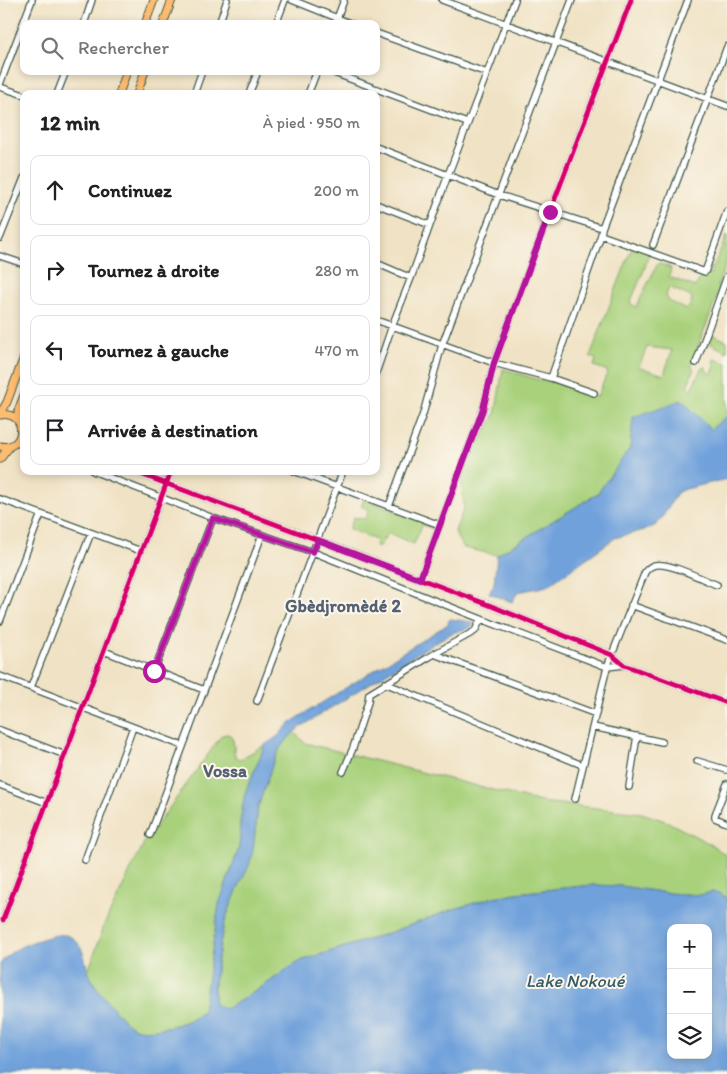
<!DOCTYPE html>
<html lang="fr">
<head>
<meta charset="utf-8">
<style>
  body { margin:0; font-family:Itim,sans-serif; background:#f6f6f6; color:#202124 }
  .controls { position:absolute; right:15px; bottom:15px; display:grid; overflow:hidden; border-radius:10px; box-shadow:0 2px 8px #0003 }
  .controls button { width:45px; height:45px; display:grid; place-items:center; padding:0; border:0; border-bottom:1px solid #e0e0e0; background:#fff; color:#202124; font:25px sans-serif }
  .stop { position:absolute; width:15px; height:15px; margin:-11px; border:4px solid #b5179e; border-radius:50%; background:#fff }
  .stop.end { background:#b5179e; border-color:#fff; box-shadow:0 1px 5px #0008 }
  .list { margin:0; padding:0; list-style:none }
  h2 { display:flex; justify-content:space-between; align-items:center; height:65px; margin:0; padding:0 20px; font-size:21px }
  h2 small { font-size:16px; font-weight:400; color:#757577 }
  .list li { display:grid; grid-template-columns:32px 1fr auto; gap:15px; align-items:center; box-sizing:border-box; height:70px; margin:0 10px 10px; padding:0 10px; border:1px solid #e0e0e0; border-radius:10px }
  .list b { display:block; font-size:19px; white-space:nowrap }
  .list em { font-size:16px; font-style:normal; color:#757577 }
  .icon { flex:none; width:28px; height:28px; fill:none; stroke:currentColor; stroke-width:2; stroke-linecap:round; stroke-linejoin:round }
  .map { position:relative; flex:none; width:727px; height:1074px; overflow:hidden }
  .search { position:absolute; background:#fff; box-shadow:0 2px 8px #0003; left:20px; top:20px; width:360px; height:55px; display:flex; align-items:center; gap:12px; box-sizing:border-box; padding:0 18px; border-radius:10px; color:#757577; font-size:19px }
  .panel { position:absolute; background:#fff; box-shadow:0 2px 8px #0003; left:20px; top:90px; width:360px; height:385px; border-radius:10px }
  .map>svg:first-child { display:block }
  .green { fill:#a9d17c; stroke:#648758; fill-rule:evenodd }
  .water { fill:#70a1db; stroke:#486f88; fill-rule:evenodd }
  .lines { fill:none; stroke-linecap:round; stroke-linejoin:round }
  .minor-casing { stroke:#3e564a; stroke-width:8 }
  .major-casing { stroke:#3e564a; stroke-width:9 }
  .minor { stroke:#fff; stroke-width:5.5 }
  .major { stroke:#febc70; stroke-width:7 }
  .cycleway-casing { stroke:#fbf7ec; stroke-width:8 }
  .cycleway { stroke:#d6006c; stroke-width:5 }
  .route { stroke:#b5179e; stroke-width:6 }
  .labels { text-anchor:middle; stroke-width:4; stroke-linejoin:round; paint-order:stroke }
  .neighbourhood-label { font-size:18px; font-weight:bold; fill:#566073; stroke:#fbf7ec }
  .water-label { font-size:18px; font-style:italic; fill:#375b66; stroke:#fbf7ec }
</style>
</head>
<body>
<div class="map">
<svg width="727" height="1074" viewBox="0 0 727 1074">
  <rect width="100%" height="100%" fill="#fbf7ec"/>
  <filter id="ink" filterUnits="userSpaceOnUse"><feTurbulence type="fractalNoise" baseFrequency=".02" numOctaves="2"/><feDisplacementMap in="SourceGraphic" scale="10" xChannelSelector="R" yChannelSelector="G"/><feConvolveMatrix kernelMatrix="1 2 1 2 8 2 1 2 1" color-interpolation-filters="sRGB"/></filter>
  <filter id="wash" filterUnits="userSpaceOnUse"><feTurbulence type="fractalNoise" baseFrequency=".0096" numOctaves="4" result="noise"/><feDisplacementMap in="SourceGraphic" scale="20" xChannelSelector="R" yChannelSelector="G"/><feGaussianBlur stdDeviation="1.12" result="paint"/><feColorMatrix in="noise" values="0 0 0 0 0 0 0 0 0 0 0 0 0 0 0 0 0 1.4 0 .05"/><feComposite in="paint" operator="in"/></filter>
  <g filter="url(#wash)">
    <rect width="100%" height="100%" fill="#f0e2c4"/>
    <path class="green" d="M727 235V260L718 285 719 291 691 366 694 369 687 387 691 389 702 367H706V371L712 374 715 365 713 363 714 359 727 363V416L711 429 630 448 597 494 497 555 464 548 457 538 455 531 464 508 461 474 495 415 503 369 543 381H551L597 397 608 371 594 366 596 359 590 356 633 245 650 250 644 270 630 303 636 307 658 263 671 268 669 277 695 287 703 273 710 274ZM669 287 691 297C693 301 690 307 686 310L669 301 666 296ZM647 347 672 350 664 375 639 367Z
      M711 334 727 341V352L707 342Z
      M364 499 435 525 433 529 422 525 414 544 388 533 378 548 375 546 376 540 349 529 354 517 365 519 369 510 361 506Z
      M294 732 305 743 541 802 642 813 668 822 712 845 727 856V899L725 896 712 892 700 895 667 893 621 886 592 885 516 893 494 897 451 910 383 935 303 960 289 968 259 989 236 1003 225 1009 214 1005V983L222 933 227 915 253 850 258 807 274 760 280 748Z
      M228 734 231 736 233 740 235 756 240 759 265 745 245 793 240 822V840L238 851 219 904 203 1011C198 1014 193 1018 187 1021 175 1026 146 1033 134 1028 119 1021 95 987 88 972L105 923 144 843 222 735Z"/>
    <path class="water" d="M682 400 711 429 727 416V479L682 490 677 493 660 521 656 525 648 529 615 538 549 585 543 587 518 592 512 602 489 593 494 584 497 555 597 494 630 448 633 417Z
      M451 619 472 622 473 623V625L469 628 452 633 434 643 304 725 294 732 280 748 274 760 258 807 253 850 249 866 239 886 227 915 222 933 214 983V1004L225 1009 236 1003 259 989 289 968 303 960 383 935 451 910 494 897 516 893 592 885 621 886 667 893 700 895 712 892 719 893 727 899V1074H0V964C10 950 25 944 42 939 52 936 64 931 74 939 85 948 84 961 89 973 93 985 102 995 110 1004 117 1012 125 1024 135 1028 147 1033 175 1026 187 1021 193 1018 198 1014 203 1011L219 904 238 851 240 840V822L245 793 265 745 278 736 289 724 296 719 448 624 449 620ZM671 928H708V1055H671Z"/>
  </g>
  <g filter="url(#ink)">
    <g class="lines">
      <defs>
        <path id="minor" d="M292 0 352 24
          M442 0 727 106
          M84 24 92 0
          M219 24 227 0
          M276 24 285 0
          M335 24 344 0
          M376 33 487 73
          M329 71 467 123
          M0 84 32 0
          M0 87 24 95
          M57 94 66 71
          M194 94 202 71
          M249 94 258 71
          M308 94 317 71
          M376 147 499 195 602 228 601 235 705 272 727 211
          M376 204 430 225
          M602 228 688 0
          M0 238 24 178
          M653 245 727 47
          M0 256 24 264
          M376 263 411 278
          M376 320 494 363 551 378 594 393
          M696 363 727 276
          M376 373 392 326 411 278 448 175 515 0
          M551 378 601 235
          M16 443 24 445
          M93 471 213 518 313 552 481 619 607 667 624 665
          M132 471 318 540 489 605 612 655 624 665 727 703
          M294 471 440 525
          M0 499 141 551
          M389 506 423 414 442 345 572 0
          M420 579 483 409 494 363 550 212 631 0
          M631 605 727 640
          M0 621 41 514
          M104 651 204 690
          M434 654 596 714
          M154 671 213 518
          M0 676 183 746
          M385 683 582 765
          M31 687 91 533
          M257 701 343 471
          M593 727 662 742
          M0 730 65 755
          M697 761 727 770
          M343 772 353 748 368 702 369 694 434 654 475 631 481 619
          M727 784 715 815V818L727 823
          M0 785 47 803
          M629 787 637 736
          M575 799 607 667 645 572C648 568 650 566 655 565 669 562 702 579 717 585
          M150 835 262 535
          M85 860 133 727
          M3 920 171 471"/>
        <path id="major" d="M145 24 154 0
          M163 24 172 0
          M119 94 127 71
          M137 94 145 71
          M0 414 7 402 24 357
          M0 415C28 409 27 452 0 446
          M18 421V411L24 395
          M0 459 10 446"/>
      </defs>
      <use href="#minor" class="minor-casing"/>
      <use href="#major" class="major-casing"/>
      <use href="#minor" class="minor"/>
      <use href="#major" class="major"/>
      <defs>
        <path id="cycleway" d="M132 471 318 540 489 605 612 655 624 665 727 703
          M420 579 483 409 494 363 550 212 631 0
          M3 920 171 471"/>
      </defs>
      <use href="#cycleway" class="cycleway-casing"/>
      <use href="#cycleway" class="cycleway"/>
    </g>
  </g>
  <g class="lines" filter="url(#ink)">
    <path class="route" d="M154 671 213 518 313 552 318 540 420 579 483 409 494 363 550 212"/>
  </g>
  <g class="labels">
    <g class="neighbourhood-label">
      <text x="343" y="612">Gbèdjromèdé 2</text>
      <text x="225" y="777">Vossa</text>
    </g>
    <g class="water-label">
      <text x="575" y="987">Lake Nokoué</text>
    </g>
  </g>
</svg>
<div class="controls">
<button>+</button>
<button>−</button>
<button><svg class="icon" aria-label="layers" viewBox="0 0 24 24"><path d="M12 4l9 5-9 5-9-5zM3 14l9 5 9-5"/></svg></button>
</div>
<div class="stop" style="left:154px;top:671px"></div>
<div class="stop end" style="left:550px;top:212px"></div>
<div class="search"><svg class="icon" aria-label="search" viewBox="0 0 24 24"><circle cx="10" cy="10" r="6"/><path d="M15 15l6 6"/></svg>Rechercher</div>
<section class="panel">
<h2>12 min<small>À pied · 950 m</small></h2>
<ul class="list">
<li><svg class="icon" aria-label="ahead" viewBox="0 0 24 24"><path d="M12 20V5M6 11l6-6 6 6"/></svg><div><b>Continuez</b></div><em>200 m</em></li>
<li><svg class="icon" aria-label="right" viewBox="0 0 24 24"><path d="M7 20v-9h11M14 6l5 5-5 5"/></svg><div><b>Tournez à droite</b></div><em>280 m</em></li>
<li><svg class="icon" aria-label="left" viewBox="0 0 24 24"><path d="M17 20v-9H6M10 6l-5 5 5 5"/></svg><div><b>Tournez à gauche</b></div><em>470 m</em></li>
<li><svg class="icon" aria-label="arrive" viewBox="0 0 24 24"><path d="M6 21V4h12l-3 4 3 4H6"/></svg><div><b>Arrivée à destination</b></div></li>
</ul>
</section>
</div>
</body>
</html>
